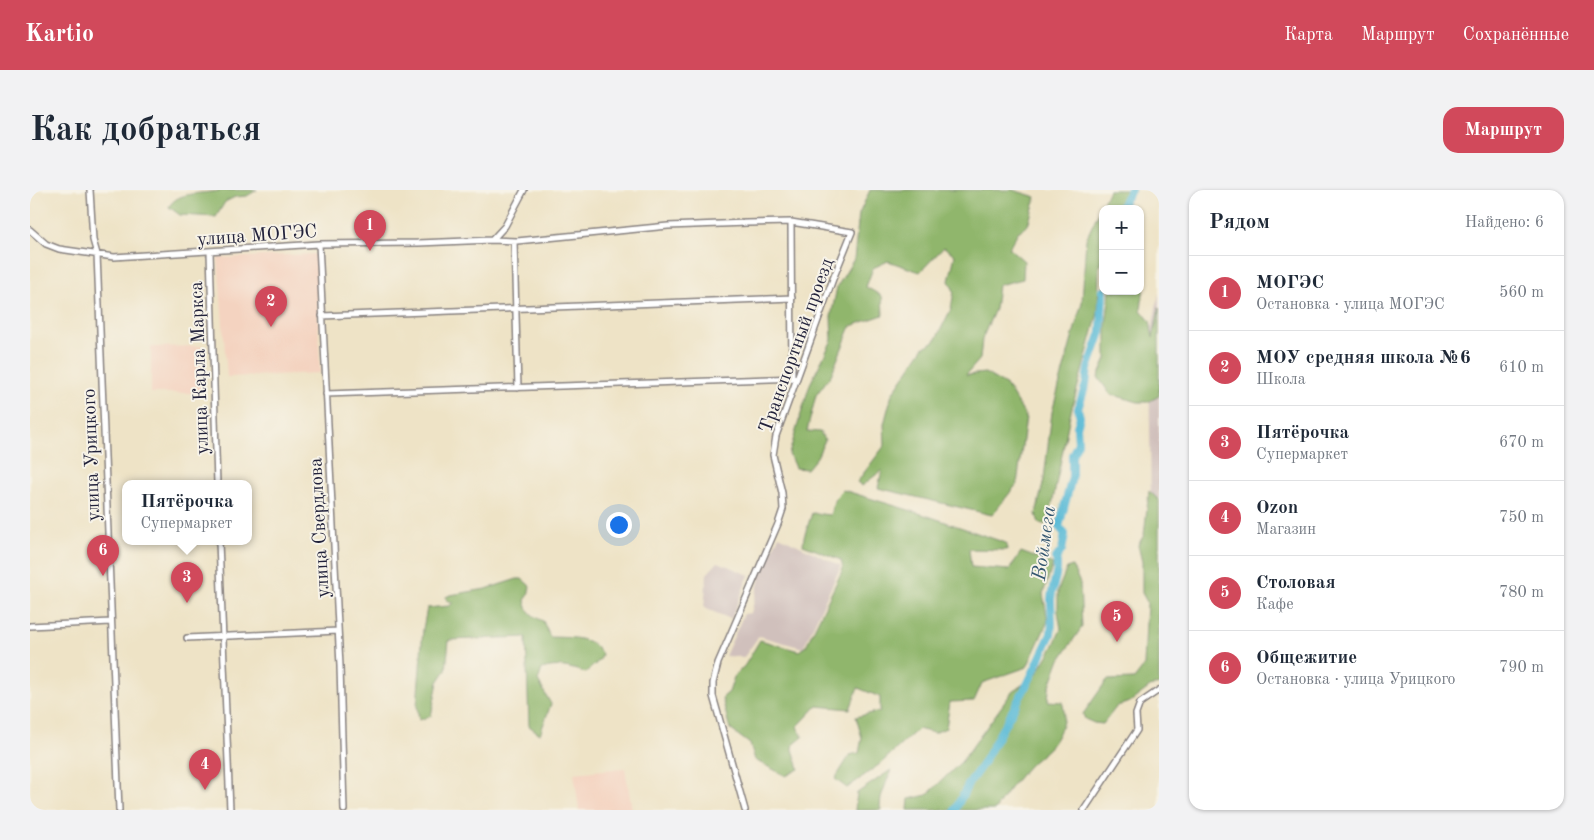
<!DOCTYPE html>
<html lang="ru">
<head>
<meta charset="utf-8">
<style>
  body { margin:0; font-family:"Old Standard TT",serif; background:#f2f2f3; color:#1f2937 }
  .controls { position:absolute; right:15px; top:15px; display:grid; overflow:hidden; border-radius:10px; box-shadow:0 1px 4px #0004 }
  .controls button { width:45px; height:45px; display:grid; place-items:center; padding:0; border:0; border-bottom:1px solid #e0e1e3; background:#fff; color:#1f2937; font:25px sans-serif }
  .you { position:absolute; left:588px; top:334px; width:18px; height:18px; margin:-12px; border:4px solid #fff; border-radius:50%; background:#1a73e8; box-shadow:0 0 0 8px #1a73e833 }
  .badge { display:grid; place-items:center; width:32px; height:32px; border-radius:50%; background:#d1495b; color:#fff; font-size:16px; font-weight:700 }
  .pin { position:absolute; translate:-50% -41px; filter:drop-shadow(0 1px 2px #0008) }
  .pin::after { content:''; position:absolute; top:26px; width:18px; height:15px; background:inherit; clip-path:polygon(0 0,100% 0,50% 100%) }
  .popup { position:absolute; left:92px; top:290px; width:130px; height:65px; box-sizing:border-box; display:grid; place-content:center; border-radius:10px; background:#fff; filter:drop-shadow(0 1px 4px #0005); font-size:16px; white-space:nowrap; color:#747a83 }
  .popup b { font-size:19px; color:#1f2937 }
  .popup::after { content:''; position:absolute; left:50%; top:100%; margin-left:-10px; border:10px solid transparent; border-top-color:#fff }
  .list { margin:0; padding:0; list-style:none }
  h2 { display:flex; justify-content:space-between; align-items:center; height:65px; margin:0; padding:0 20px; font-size:21px }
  h2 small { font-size:16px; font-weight:400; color:#747a83 }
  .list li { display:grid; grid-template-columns:32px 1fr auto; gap:15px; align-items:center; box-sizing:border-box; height:75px; padding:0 20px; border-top:1px solid #e0e1e3 }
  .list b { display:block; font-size:19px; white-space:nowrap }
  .list p { margin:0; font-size:16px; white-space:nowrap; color:#747a83 }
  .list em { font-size:16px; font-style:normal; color:#747a83 }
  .map { position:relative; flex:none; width:1129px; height:620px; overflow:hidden; border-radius:15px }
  header { display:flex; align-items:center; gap:30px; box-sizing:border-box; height:70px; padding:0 25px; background:#d1495b; color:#fff }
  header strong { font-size:24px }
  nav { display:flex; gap:28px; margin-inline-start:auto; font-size:18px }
  .intro { display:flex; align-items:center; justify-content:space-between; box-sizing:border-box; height:120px; padding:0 30px }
  h1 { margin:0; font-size:35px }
  .button { padding:12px 22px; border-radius:15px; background:#d1495b; color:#fff; font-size:18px; font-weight:700 }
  main { display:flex; gap:30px; padding:0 30px }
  aside { flex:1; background:#fff; border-radius:15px; box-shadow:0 1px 4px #0004 }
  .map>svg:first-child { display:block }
  .built { fill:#f4d3c0 }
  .industrial { fill:#d0c0bc }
  .forest { fill:#90b66c; stroke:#596c54 }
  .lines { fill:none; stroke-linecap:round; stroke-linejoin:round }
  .river { stroke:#57b9d6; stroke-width:8 }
  .minor-casing { stroke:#888280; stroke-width:8 }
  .minor { stroke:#fff; stroke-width:5 }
  .labels { text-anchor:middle; stroke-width:4; stroke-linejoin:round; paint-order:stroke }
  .street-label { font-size:19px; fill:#22223b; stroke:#f7f3e8 }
  .water-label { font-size:20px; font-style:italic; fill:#355771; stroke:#f7f3e8 }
</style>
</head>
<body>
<header>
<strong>Kartio</strong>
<nav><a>Карта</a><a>Маршрут</a><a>Сохранённые</a></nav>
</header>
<div class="intro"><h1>Как добраться</h1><a class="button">Маршрут</a></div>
<main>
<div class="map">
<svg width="1129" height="620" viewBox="0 0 1129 620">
  <rect width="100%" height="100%" fill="#f7f3e8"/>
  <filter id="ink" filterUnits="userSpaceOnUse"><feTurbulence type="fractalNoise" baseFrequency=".02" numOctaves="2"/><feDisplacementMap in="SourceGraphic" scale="10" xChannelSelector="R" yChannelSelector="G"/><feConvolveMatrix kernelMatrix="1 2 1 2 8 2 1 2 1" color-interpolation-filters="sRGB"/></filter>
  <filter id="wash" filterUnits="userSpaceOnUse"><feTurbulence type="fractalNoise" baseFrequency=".0096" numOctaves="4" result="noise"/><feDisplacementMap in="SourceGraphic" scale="20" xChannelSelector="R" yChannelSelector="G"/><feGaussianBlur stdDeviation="1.12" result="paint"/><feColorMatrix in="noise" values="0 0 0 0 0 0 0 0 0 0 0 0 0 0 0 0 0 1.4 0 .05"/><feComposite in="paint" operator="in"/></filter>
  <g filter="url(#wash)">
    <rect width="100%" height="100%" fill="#eee3c6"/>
    <path class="built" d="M286 64 290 183 197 187 188 68Z
      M172 156V203H121V157Z
      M595 578 602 620H549L544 583Z"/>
    <path class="industrial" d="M1129 103V472L1122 418 1119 152Z
      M749 346 811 376 773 458 729 446 714 467 695 466 714 424 721 423 731 384Z
      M688 372 719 385 701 429 674 418 677 384Z"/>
    <path class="forest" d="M193 0H227L217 6 205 7 195 12 186 27 150 25 139 17C148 0 173 5 193 0Z
      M840 0H983L1006 7 998 35 988 42 979 58 994 71 993 89 968 95 965 119 952 149 950 169 936 185 955 183 977 196 996 227 987 294 962 325 848 298 852 280 832 296 827 292 855 255 854 234 862 204 894 157 905 151 921 119 924 101 919 91 925 65 914 57 890 82 858 71 843 78 836 97 852 106 853 125 821 136 801 185 786 205 777 241 790 242 795 250 787 267 777 279 765 278 759 264 780 194 802 150 801 127 807 97 824 69 829 24Z
      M1079 0H1105L1093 19H1073V64L1069 77 1068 123 1040 225 1018 335 1009 333 1006 324 1014 289 1022 222 1052 112 1056 49Z
      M1110 66C1119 77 1112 107 1111 120L1120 131 1123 148 1129 118V206L1118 212H1108L1080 204 1068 187 1076 169V135L1080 101H1110Z
      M813 300 898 326 976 353 977 360 939 359 941 377 979 380 991 362 1023 374 1013 404 1018 431 997 477 952 493 944 511 920 512 916 538 904 543 888 539 850 574 817 598 805 589 820 565 829 563 832 548 826 527 850 521V507L828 498 820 519 787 516 767 537 773 547 762 556 769 579 756 586 725 570 720 554 700 539 692 508 699 502 704 487 715 475 730 450 769 461 776 456 813 379 811 370 773 355 774 347 782 323 800 325 805 308Z
      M1119 301 1129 310V494L1120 497 1100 512 1087 516 1073 534 1064 533 1055 529 1053 524 1077 490 1104 489 1114 476 1117 412 1112 403V372L1108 355 1114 345Z
      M1042 376 1050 393 1052 437 1029 471 1019 498 1018 511 1032 512C1038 527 1029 547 1019 558 1012 565 1004 570 998 577 986 590 974 605 965 620H878L879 609 897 605 932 571 982 502 1006 485 1022 459 1031 439 1028 421V400L1037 378Z
      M487 389H492L500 396 498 406 495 410C497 422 502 426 513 431L520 447C541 448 559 445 572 464L570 470 555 483C540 477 527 474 512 479L508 491 521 514 510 544 499 536 496 447 419 450 416 480 408 492 401 526 389 530 387 516 393 439 397 418 419 416 423 413 417 411 416 407 420 405 456 399Z
      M861 580 851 607 850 617 852 620H825L827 603Z"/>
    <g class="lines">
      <path class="river" d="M1089 19 1101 0
        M925 620 939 593 952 575 998 493 1021 444C1023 432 1021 422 1021 411 1021 396 1030 383 1026 368L1032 360 1035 344 1029 337 1042 287V265L1048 253 1047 237 1050 227 1048 219 1056 194 1058 179 1071 142 1073 101"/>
    </g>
  </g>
  <g filter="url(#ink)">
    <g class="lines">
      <defs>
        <path id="minor" d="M60 0 63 50 67 64 89 620
          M761 32 762 188
          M0 40 16 54 29 59 84 67 289 54 388 53 462 50 487 51 638 36 717 33 761 32 822 42 803 89 746 246 743 265 752 303 753 319 748 334 688 473 683 493V506L715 620
          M462 50 475 36 494 0
          M484 51 488 198
          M289 54 310 476 314 620
          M180 62 187 294
          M292 126 762 108
          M296 204 767 188
          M189 352 200 620
          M0 436 81 432
          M157 448 308 441
          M1054 620 1107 540 1106 524 1110 513 1129 500"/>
      </defs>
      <use href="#minor" class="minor-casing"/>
      <use href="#minor" class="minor"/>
    </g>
  </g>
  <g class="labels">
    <g class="street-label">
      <text transform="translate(227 44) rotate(-4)" y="7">улица МОГЭС</text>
      <text transform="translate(765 155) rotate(-70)" y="7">Транспортный проезд</text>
      <text transform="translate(168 178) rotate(-92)" y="7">улица Карла Маркса</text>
      <text transform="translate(60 265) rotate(-92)" y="7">улица Урицкого</text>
      <text transform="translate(288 338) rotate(-93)" y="7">улица Свердлова</text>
    </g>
    <g class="water-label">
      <text transform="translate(1013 353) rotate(-82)" y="7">Воймега</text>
    </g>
  </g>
</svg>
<div class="controls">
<button>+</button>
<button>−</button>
</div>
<div class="you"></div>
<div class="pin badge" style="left:340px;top:61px">1</div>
<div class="pin badge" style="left:241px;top:137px">2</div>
<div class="pin badge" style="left:157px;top:413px">3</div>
<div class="popup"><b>Пятёрочка</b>Супермаркет</div>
<div class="pin badge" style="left:175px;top:600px">4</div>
<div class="pin badge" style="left:1087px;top:452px">5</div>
<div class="pin badge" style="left:73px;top:386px">6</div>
</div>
<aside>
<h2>Рядом<small>Найдено: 6</small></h2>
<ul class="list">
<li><span class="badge">1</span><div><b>МОГЭС</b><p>Остановка · улица МОГЭС</p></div><em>560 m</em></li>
<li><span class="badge">2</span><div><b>МОУ средняя школа №6</b><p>Школа</p></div><em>610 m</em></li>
<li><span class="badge">3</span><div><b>Пятёрочка</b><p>Супермаркет</p></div><em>670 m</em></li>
<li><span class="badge">4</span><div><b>Ozon</b><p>Магазин</p></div><em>750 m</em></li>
<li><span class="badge">5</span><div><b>Столовая</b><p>Кафе</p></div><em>780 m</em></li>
<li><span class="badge">6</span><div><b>Общежитие</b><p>Остановка · улица Урицкого</p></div><em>790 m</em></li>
</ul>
</aside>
</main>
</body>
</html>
